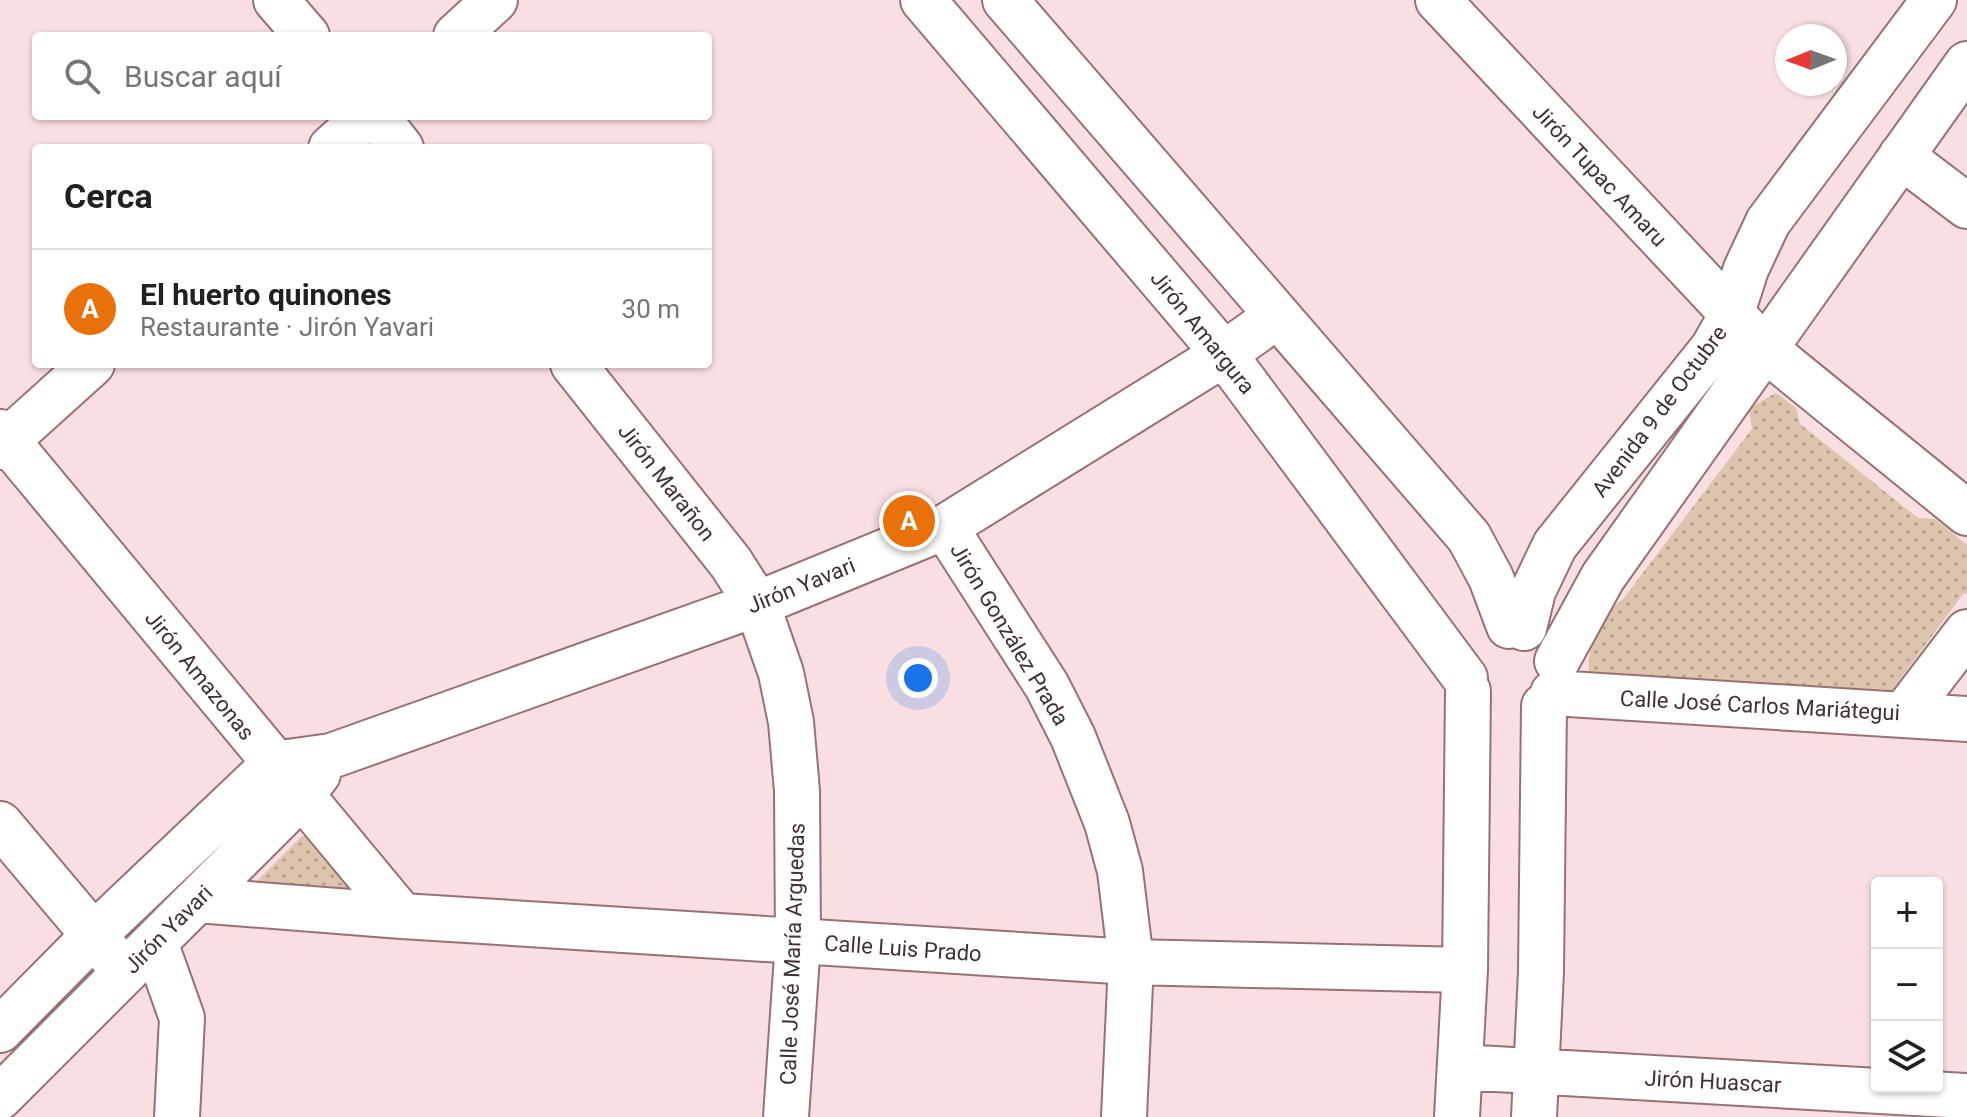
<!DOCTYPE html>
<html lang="es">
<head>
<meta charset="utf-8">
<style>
  body { margin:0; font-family:Roboto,sans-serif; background:#f2f2f2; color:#202124 }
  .controls { position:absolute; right:24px; bottom:24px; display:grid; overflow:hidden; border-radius:8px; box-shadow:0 2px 6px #0004 }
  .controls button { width:72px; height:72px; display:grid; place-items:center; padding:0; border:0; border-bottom:2px solid #e0e0e0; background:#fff; color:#202124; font:40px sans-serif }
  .compass { position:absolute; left:1775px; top:24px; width:72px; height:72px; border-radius:50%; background:#fff; box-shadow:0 2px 6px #0004; rotate:269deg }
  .you { position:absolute; left:918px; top:678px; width:28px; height:28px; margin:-20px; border:6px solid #fff; border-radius:50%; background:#1a73e8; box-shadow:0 0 0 12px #1a73e833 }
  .badge { display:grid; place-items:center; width:52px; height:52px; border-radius:50%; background:#0b8043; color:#fff; font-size:26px; font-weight:700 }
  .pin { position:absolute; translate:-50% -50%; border:4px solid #fff; box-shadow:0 2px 8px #0006 }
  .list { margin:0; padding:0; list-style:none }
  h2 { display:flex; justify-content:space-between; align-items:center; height:104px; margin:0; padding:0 32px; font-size:34px }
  h2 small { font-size:26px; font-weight:400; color:#757577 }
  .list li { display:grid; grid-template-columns:52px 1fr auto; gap:24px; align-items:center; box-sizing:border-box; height:120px; padding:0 32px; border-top:2px solid #e0e0e0 }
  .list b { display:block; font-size:30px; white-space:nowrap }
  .list p { margin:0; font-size:26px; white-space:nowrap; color:#757577 }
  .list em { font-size:26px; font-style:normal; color:#757577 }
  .icon { flex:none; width:44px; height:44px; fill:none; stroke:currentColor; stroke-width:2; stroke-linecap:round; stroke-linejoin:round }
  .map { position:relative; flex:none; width:1967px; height:1117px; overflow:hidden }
  .search { position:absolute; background:#fff; box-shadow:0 2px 6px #0004; left:32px; top:32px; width:680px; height:88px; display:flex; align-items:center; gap:20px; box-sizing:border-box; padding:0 28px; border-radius:8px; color:#757577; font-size:30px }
  .panel { position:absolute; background:#fff; box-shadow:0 2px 6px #0004; left:32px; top:144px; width:680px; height:224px; border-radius:8px }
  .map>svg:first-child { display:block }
  .park { fill:url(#park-dots) }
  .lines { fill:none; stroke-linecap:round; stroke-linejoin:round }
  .minor-casing { stroke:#977174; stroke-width:48 }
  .minor { stroke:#fff; stroke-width:44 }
  .labels { text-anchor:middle; stroke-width:6; stroke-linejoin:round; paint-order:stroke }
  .street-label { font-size:22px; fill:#423133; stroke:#fff }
</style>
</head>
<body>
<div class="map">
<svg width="1967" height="1117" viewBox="0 0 1967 1117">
  <defs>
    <pattern id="park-dots" width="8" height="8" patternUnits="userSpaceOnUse" patternTransform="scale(2)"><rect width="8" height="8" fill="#ddc4ac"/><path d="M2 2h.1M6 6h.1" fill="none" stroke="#b5a08d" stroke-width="1.8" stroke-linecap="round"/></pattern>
  </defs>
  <rect width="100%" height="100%" fill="#f9dfe1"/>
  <path class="park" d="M1776 393 1796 408 1800 424 1918 518 1935 519 1967 545V593L1963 594 1890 693 1589 679C1587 645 1595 620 1623 599L1752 429 1749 408Z
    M302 836H313L363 892 249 889Z"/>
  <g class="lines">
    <defs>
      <path id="minor" d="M276 0 307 36
        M923 0 1224 354 1465 678
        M1005 0 1469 537 1491 578 1509 626
        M1438 0 1765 349 1967 513
        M456 36 495 0
        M376 116 401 148
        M331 148 367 116
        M1901 156 1967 206
        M573 364 731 563 757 604 781 673 791 722 797 791 798 941 786 1117
        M0 432 402 916
        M0 447 92 364
        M945 527 1047 686 1073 737 1107 823 1120 871 1131 962 1124 1117
        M1524 628 1533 591 1555 545 1713 348 1731 316 1746 269 1768 222 1934 0
        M1557 661 1603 577 1967 64
        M1553 693 1967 719
        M1905 713 1967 632
        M0 824 113 958
        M197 900 402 916 1131 962 1465 970
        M155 942 182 1018 177 1117
        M0 1030 94 935 274 764 331 756 757 604 945 527 1224 354 1277 316
        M1460 1067 1967 1096
        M0 1097 300 797 318 774
        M1457 1117 1465 970 1468 691
        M1534 1117 1541 972 1544 706"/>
    </defs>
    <use href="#minor" class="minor-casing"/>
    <use href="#minor" class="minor"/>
  </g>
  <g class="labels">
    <g class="street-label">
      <text transform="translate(1600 175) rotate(47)" y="8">Jirón Tupac Amaru</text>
      <text transform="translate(1203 332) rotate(51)" y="8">Jirón Amargura</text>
      <text transform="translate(1659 411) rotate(-53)" y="8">Avenida 9 de Octubre</text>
      <text transform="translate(667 482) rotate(52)" y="8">Jirón Marañon</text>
      <text transform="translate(801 585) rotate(-22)" y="8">Jirón Yavari</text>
      <text transform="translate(1010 634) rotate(59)" y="8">Jirón González Prada</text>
      <text transform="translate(200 675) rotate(51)" y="8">Jirón Amazonas</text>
      <text transform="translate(1760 705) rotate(3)" y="8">Calle José Carlos Mariátegui</text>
      <text transform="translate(168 929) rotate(-45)" y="8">Jirón Yavari</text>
      <text transform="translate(903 948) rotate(4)" y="8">Calle Luis Prado</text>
      <text transform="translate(792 954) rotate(-88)" y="8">Calle José María Arguedas</text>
      <text transform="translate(1713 1081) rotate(3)" y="8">Jirón Huascar</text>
    </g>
  </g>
</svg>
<div class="controls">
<button>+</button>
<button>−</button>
<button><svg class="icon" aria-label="layers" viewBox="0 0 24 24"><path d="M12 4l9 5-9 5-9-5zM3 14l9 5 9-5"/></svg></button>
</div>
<svg class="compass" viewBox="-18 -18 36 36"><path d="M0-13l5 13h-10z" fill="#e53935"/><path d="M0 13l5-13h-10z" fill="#757577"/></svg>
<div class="you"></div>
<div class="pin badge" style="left:909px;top:521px;background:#e8710a">A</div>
<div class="search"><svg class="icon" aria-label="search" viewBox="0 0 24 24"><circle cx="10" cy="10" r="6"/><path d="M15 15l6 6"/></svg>Buscar aquí</div>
<section class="panel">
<h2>Cerca<small></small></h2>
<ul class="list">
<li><span class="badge" style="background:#e8710a">A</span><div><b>El huerto quinones</b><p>Restaurante · Jirón Yavari</p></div><em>30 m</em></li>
</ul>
</section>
</div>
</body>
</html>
